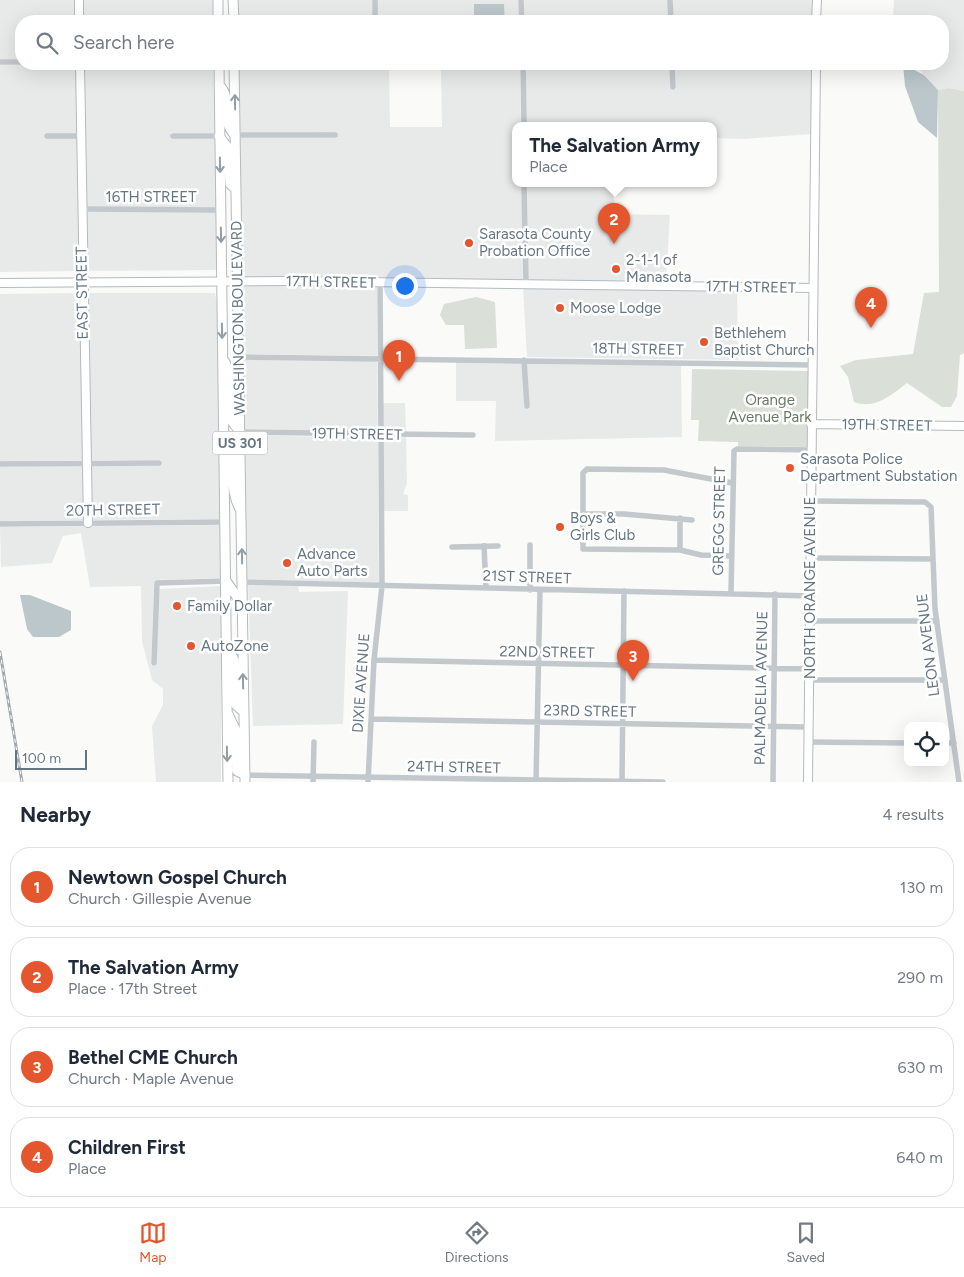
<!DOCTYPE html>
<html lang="en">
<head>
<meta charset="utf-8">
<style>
  body { margin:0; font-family:Figtree,sans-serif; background:#f6f6f7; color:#1f2937 }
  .controls { position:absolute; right:15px; bottom:15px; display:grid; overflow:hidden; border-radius:10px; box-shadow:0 5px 20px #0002 }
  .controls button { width:45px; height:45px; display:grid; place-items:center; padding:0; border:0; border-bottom:1px solid #e0e1e3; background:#fff; color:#1f2937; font:25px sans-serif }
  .scale { position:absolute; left:15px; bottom:12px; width:72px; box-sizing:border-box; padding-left:5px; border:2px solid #657683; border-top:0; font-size:14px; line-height:18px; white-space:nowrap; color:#657683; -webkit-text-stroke:4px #fff; paint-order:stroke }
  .you { position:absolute; left:404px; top:285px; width:18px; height:18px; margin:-12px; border:4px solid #fff; border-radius:50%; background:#1a73e8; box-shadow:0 0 0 8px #1a73e833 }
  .badge { display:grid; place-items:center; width:32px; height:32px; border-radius:50%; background:#e4572e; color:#fff; font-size:16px; font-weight:700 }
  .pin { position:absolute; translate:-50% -41px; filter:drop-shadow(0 1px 2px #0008) }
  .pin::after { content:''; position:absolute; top:26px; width:18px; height:15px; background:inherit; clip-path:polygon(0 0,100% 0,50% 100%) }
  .popup { position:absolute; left:512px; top:122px; width:205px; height:65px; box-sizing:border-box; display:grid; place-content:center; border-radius:10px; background:#fff; filter:drop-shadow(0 1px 4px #0005); font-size:16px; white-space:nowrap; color:#747a83 }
  .popup b { font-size:19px; color:#1f2937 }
  .popup::after { content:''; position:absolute; left:50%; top:100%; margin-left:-10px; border:10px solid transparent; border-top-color:#fff }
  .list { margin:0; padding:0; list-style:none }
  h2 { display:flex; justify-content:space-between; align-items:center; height:65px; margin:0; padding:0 20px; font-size:21px }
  h2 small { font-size:16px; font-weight:400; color:#747a83 }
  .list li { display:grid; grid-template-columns:32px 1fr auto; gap:15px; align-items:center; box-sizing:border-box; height:80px; margin:0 10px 10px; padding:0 10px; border:1px solid #e0e1e3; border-radius:20px }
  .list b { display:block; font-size:19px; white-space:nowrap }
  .list p { margin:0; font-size:16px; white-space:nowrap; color:#747a83 }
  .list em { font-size:16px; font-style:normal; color:#747a83 }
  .icon { flex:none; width:28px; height:28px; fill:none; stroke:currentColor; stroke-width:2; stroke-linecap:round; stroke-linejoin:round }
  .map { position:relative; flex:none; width:964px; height:782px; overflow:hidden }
  .search { position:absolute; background:#fff; box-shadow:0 5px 20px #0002; left:15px; right:15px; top:15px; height:55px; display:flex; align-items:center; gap:12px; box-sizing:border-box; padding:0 18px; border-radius:20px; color:#747a83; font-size:19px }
  .sheet { height:425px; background:#fff }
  nav { display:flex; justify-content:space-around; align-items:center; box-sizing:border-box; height:70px; border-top:1px solid #e0e1e3; background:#fff; font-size:14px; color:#747a83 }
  nav a { display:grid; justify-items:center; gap:2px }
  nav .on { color:#e4572e }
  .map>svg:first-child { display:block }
  .built { fill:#e8e9e9; fill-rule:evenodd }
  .green { fill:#dadfd7 }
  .water { fill:#bbc7cb }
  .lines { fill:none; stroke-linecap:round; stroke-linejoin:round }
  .secondary-casing { stroke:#b3babf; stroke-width:10 }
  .primary-casing { stroke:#b5babe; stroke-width:11 }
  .street { stroke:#c3c8cc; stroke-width:5.5 }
  .secondary { stroke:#fff; stroke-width:8 }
  .primary { stroke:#fff; stroke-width:9 }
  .rail-casing { stroke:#a2aab0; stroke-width:3 }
  .rail { stroke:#fff; stroke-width:1; stroke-dasharray:4; stroke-linecap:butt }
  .oneway { stroke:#939fa8 }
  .poi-dot { fill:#e4572e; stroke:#fff; stroke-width:2 }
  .labels { text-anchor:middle; stroke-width:5; stroke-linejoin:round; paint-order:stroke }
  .shield { fill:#fff; stroke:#939fa8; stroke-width:1 }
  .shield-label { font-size:14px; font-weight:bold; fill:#657683 }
  .street-label { font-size:15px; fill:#657683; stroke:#fff }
  .poi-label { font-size:15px; fill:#657683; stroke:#fff; text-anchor:start }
  .park-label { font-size:15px; fill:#687a64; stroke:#fff }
</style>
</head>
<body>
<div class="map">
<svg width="964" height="782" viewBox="0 0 964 782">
  <rect width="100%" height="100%" fill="#fafaf8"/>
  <path class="built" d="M0 0H75L76 21H21V59H0Z
    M82 0H213L212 21H82Z
    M236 0H372V21H236Z
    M377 0H519V21H505L504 4H474V21H377Z
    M524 0H668V21H525Z
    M673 0H814V21H673Z
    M894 0H964V91L949 88 938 90 914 64H943V21H893Z
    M375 64H520L521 125H515V183H522L523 282 240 279 238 138H337V133L238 132 237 66H365ZM391 68 441 69 442 127H390L389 70Z
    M525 64H670L671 90 676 89 675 64H813L812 134 743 139 713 138V125H526Z
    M0 65H76L79 271 0 272Z
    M82 65 213 66 215 133H171V138L215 139 217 207H84Z
    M527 183H613L615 214 670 215 666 282H528Z
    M84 212H217L219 270 84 271Z
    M287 284 377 285V356L242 354 240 285Z
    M523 287 737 290 738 360 527 357Z
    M80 293 84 460 0 462V294Z
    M85 293H215L219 315 220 519 90 520 89 466 162 465 161 460H89Z
    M242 360 377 361 378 432 243 430Z
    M456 362 522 363 525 408H529L527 363 707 365 681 366 682 437 495 441 496 401H456Z
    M382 403H405L406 432H383Z
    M243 435 378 438 379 583 247 579Z
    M406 437 407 483 403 494 408 495V511H384L383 438Z
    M84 466 85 520 0 522V467Z
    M220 525 221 578 157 580 154 583 151 666H156L159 589 221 586V782H156L152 726 163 705V689L152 680 142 641 141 586 90 587 81 533 63 536 52 563 1 567 0 527Z
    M248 584 298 586 299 592 348 591 343 724 253 726Z"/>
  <path class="green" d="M949 88 964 91V353L960 355 957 396 951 407H942L907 383C891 395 875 410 854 402L848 377 840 366 856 360 913 354 924 293 939 292 938 90Z
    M476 297 495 302 497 348 465 349 464 325H446L440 315 444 304Z
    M692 369 809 371 807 447 738 446V442L698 441 699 420H691Z"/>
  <path class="water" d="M474 4H504L505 21H474Z
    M903 64 924 75 938 90 937 138 918 122 905 86Z
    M20 595H30L71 611V630L59 637H33L27 629Z"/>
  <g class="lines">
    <defs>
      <path id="secondary" d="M79 0V21
        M816 21 817 0
        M80 64 88 523
        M0 283 287 281 812 288
        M811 424 964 426
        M808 782 816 64"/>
      <path id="primary" d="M218 0V21
        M233 0 234 21
        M219 64 228 782
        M234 64 245 782
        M219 85C234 100 219 119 235 135
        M219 136 228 148 230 184 236 189
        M225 362 230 375 231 420 240 432
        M225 438C238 460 227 486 240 509
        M226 581 242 604
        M228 648 234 660 236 705 244 712
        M227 712 236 731 237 771 245 775"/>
    </defs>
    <use href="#secondary" class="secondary-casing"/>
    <use href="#primary" class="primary-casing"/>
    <path class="street" d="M375 0V21
      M521 0 522 21
      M670 0 671 21
      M0 62H21
      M523 64 524 125
      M672 64 673 87
      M235 135H335
      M47 136H80
      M173 136H219
      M524 183 526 284
      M81 209 220 210
      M238 357 811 365
      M524 360 527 406
      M240 432 473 435
      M0 464 159 463
      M810 501 925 502 931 507 935 609 959 782
      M582 514H624L692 520
      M1 524 226 522
      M530 545V590
      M484 546 486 588
      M452 547 498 546
      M680 550V518
      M731 556 701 555 680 550 583 549V473L587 469 664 470 732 483
      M809 558 933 559
      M242 582 810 596
      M731 593 734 451 737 449 811 450
      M810 621H937
      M374 660 809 669
      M154 663 157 583 226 581
      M809 680H945
      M371 719 808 727
      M808 742 908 743
      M945 743H954
      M245 775 663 782
      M313 782 314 742
      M368 782 374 660 382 586 380 282
      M536 782 540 590
      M622 782 624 591
      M773 782 775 594"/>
    <use href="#secondary" class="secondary"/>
    <use href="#primary" class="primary"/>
    <defs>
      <path id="rail" d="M0 652 22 782"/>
    </defs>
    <use href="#rail" class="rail-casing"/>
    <use href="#rail" class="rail"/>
  </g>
  <defs><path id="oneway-shaft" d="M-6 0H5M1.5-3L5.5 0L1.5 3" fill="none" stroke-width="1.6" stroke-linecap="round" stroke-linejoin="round" transform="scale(1.25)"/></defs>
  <g class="oneway">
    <use href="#oneway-shaft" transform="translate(235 102) rotate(-91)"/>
    <use href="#oneway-shaft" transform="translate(220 165) rotate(89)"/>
    <use href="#oneway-shaft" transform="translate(221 235) rotate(89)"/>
    <use href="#oneway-shaft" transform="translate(222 331) rotate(89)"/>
    <use href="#oneway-shaft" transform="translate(242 556) rotate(-91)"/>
    <use href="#oneway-shaft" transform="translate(243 681) rotate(-91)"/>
    <use href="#oneway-shaft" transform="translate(227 754) rotate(89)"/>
  </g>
  <g class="poi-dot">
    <circle cx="469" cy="243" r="5"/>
    <circle cx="616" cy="269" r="5"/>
    <circle cx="560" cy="308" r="5"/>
    <circle cx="704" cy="342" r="5"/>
    <circle cx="790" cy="468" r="5"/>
    <circle cx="560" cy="527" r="5"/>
    <circle cx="287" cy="563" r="5"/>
    <circle cx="177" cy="606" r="5"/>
    <circle cx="191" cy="646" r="5"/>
  </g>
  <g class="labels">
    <rect class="shield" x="212.5" y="431.5" width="55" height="23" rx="4"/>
    <g class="shield-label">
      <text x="240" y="448">US 301</text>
    </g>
    <g class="street-label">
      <text x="151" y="202">16TH STREET</text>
      <text transform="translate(331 282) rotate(1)" y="5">17TH STREET</text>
      <text transform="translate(751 287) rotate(1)" y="5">17TH STREET</text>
      <text transform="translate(82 293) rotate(-91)" y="5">EAST STREET</text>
      <text transform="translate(238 318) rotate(-91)" y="5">WASHINGTON BOULEVARD</text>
      <text transform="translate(638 349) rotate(1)" y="5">18TH STREET</text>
      <text transform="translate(887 425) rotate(1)" y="5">19TH STREET</text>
      <text transform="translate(357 434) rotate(1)" y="5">19TH STREET</text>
      <text transform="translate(113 510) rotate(-1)" y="5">20TH STREET</text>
      <text transform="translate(719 521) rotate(-89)" y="5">GREGG STREET</text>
      <text transform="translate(527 577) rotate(2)" y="5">21ST STREET</text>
      <text transform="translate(810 588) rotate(-90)" y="5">NORTH ORANGE AVENUE</text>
      <text transform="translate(928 645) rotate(-97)" y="5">LEON AVENUE</text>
      <text transform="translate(547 652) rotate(1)" y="5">22ND STREET</text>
      <text transform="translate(361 683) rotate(-86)" y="5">DIXIE AVENUE</text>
      <text transform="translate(761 688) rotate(-89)" y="5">PALMADELIA AVENUE</text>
      <text transform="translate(590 711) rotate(1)" y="5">23RD STREET</text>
      <text transform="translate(454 767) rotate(1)" y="5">24TH STREET</text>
    </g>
    <g class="poi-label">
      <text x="479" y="239">Sarasota County<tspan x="479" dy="17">Probation Office</tspan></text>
      <text x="626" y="265">2-1-1 of<tspan x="626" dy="17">Manasota</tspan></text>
      <text x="570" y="313">Moose Lodge</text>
      <text x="714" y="338">Bethlehem<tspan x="714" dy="17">Baptist Church</tspan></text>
      <text x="800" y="464">Sarasota Police<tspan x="800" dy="17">Department Substation</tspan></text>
      <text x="570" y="523">Boys &amp;<tspan x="570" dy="17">Girls Club</tspan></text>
      <text x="297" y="559">Advance<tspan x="297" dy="17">Auto Parts</tspan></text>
      <text x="187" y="611">Family Dollar</text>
      <text x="201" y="651">AutoZone</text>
    </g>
    <g class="park-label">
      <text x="770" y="405">Orange<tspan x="770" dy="17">Avenue Park</tspan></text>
    </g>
  </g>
</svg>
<div class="controls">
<button><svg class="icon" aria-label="locate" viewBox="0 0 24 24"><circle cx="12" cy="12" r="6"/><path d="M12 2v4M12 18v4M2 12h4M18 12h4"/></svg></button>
</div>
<div class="scale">100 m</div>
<div class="you"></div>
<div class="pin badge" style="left:399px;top:381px">1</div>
<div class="pin badge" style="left:614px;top:244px">2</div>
<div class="popup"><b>The Salvation Army</b>Place</div>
<div class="pin badge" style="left:633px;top:681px">3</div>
<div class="pin badge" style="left:871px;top:328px">4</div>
<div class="search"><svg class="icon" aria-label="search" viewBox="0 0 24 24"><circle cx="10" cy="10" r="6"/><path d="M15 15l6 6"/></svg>Search here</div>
</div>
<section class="sheet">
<h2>Nearby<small>4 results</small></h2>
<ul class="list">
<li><span class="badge">1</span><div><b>Newtown Gospel Church</b><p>Church · Gillespie Avenue</p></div><em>130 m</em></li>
<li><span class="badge">2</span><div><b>The Salvation Army</b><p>Place · 17th Street</p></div><em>290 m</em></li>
<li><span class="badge">3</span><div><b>Bethel CME Church</b><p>Church · Maple Avenue</p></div><em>630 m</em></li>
<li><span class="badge">4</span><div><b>Children First</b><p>Place</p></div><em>640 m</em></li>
</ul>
</section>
<nav>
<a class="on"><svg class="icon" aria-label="map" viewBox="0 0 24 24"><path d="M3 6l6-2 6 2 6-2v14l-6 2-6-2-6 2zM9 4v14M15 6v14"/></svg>Map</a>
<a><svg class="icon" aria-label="directions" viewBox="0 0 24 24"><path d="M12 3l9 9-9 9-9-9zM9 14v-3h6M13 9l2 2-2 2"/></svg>Directions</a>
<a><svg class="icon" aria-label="saved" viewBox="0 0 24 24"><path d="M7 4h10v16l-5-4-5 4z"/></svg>Saved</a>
</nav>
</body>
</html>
